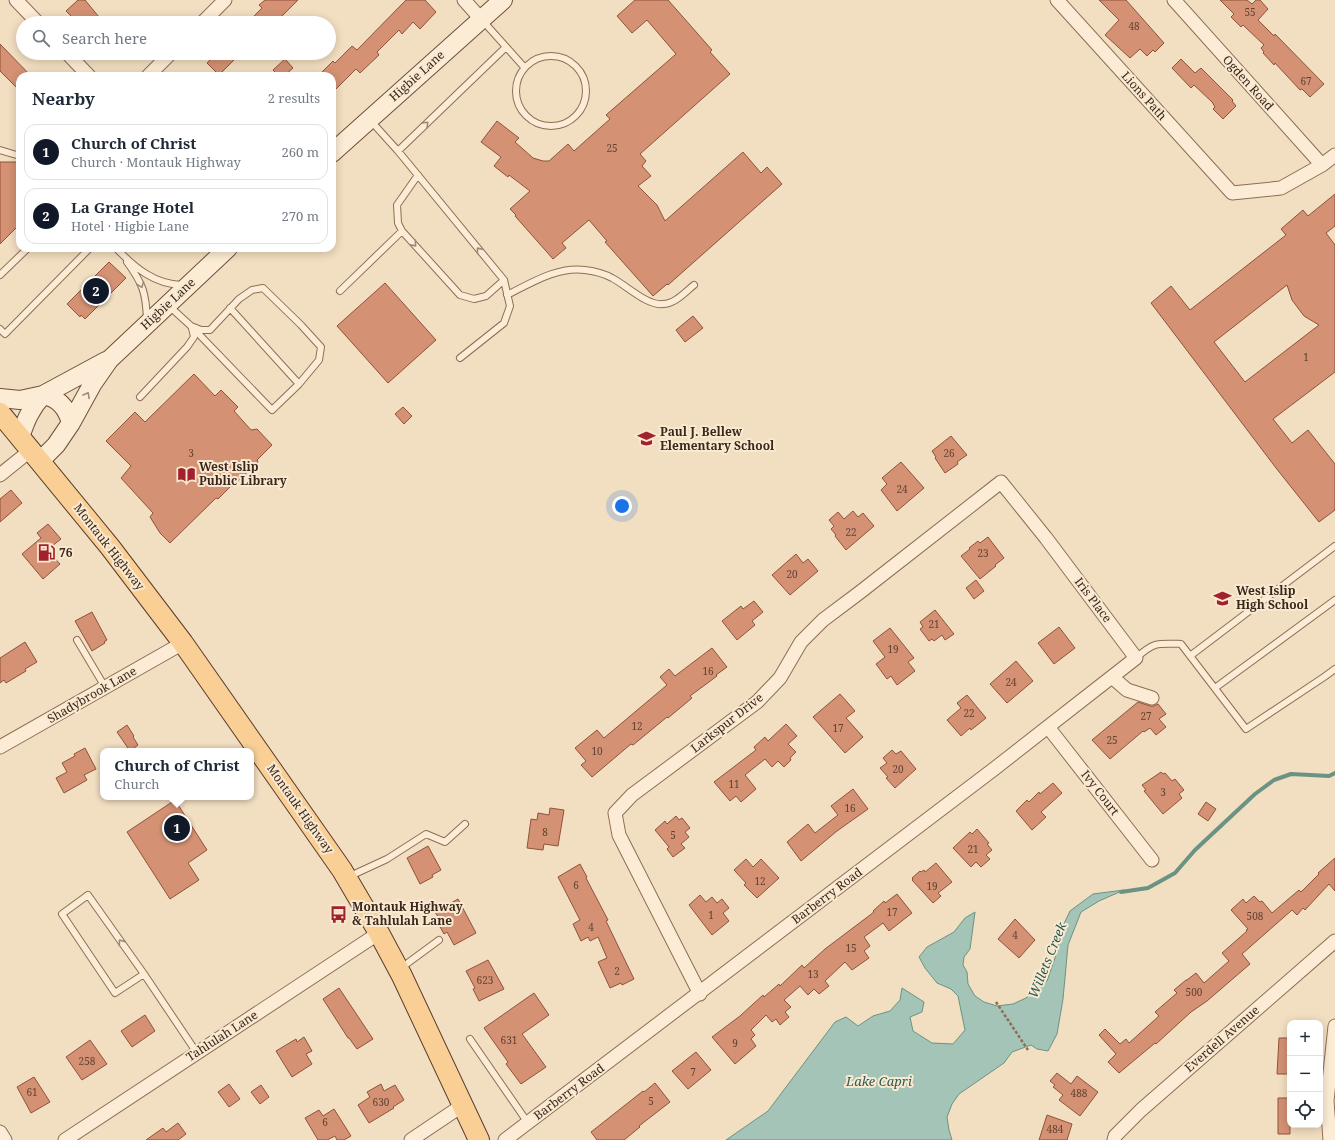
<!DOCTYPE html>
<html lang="en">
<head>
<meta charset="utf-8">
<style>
  body { margin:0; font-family:"Noto Serif",serif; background:#f6f6f7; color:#1f2937 }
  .controls { position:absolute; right:12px; bottom:12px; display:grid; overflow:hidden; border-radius:8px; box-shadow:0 2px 10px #0003 }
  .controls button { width:36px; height:36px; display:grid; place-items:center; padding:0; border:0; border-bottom:1px solid #e0e1e3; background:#fff; color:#1f2937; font:20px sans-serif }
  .you { position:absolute; left:622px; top:506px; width:14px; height:14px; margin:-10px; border:3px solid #fff; border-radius:50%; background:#1a73e8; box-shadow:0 0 0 6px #1a73e833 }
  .badge { display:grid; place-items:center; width:26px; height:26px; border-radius:50%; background:#111827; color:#fff; font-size:13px; font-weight:700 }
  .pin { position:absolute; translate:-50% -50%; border:2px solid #fff; box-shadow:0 1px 4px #0006 }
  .popup { position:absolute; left:100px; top:748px; width:154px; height:52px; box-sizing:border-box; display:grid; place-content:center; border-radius:8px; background:#fff; filter:drop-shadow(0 1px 3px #0005); font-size:13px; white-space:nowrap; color:#747a83 }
  .popup b { font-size:15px; color:#1f2937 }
  .popup::after { content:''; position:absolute; left:50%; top:100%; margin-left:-8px; border:8px solid transparent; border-top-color:#fff }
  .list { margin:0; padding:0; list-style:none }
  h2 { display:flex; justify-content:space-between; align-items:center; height:52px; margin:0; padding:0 16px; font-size:17px }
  h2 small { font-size:13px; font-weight:400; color:#747a83 }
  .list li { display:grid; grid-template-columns:26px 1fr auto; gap:12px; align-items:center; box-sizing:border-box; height:56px; margin:0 8px 8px; padding:0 8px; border:1px solid #e0e1e3; border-radius:12px }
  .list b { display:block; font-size:15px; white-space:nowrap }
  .list p { margin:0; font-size:13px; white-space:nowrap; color:#747a83 }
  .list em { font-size:13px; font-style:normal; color:#747a83 }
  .icon { flex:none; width:22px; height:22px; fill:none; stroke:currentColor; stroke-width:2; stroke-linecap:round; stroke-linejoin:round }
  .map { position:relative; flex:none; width:1335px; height:1140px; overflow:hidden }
  .search { position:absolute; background:#fff; box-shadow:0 2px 10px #0003; left:16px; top:16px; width:320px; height:44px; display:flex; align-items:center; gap:10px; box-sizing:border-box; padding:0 14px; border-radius:22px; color:#747a83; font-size:15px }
  .panel { position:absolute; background:#fff; box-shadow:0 2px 10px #0003; left:16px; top:72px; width:320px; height:180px; border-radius:12px }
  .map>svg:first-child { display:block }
  .water { fill:#a4c4b7; stroke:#6a9384 }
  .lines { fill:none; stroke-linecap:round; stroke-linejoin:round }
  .stream { stroke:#6a9384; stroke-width:4 }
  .building { fill:#d49173; stroke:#8f533a; fill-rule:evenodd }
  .lane-casing { stroke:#8d6e56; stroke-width:8 }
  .street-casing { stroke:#8d6e56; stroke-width:15 }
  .secondary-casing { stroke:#6f4f3a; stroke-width:20 }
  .primary-casing { stroke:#5a3c2b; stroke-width:22 }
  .path { stroke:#8d6e56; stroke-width:2.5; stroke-dasharray:3 2; stroke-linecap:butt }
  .lane { stroke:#fcecd5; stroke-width:6 }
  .street { stroke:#fcecd5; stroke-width:13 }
  .secondary { stroke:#fcecd5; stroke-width:18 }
  .primary { stroke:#f9cf95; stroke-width:20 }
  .oneway { stroke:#9c8a78 }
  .labels { text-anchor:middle; stroke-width:4; stroke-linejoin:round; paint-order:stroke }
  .number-label { font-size:10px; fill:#614232 }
  .street-label { font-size:12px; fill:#3b281c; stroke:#f9e9d1 }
  .poi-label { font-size:12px; font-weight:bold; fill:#3b281c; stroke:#f9e9d1; text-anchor:start }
  .water-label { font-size:13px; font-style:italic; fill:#2a5d54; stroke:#f9e9d1 }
</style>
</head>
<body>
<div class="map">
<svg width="1335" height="1140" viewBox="0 0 1335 1140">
  <rect width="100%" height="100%" fill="#f2dec1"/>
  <path class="water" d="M1124 890 1099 901 1081 912 1068 945 1063 999 1057 1034 1048 1051 1037 1049 1031 1045 1012 1052 1004 1063 959 1094 952 1104 947 1117 949 1130 952 1140H726L768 1111 835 1022 846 1017 858 1026 873 1016 890 1011 900 1000 902 988 924 1002 922 1012 910 1017 913 1031 932 1043 953 1044 965 1030 958 996 951 989 937 983 925 968 919 957 927 947 954 932 965 918 975 912 970 949 964 957 963 965 967 972 968 984 975 996 984 1002 997 1006 1013 1004 1026 998 1047 981 1055 958 1062 928 1070 911 1093 894Z"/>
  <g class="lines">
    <path class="stream" d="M1121 892 1148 888 1175 873 1195 850 1255 794 1274 780 1291 774 1329 776 1335 773"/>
  </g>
  <path class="building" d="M78 0H85L99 17 93 23H78L66 11Z
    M265 0H298L275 23H247L262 8 259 5Z
    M406 0H425L436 12 420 29 413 22 402 34 399 30 377 52 379 55 360 73 356 69 332 93V76H318L333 61 335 63 352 46 357 50Z
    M635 0H668L712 50 710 52 730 74 640 154 646 161 642 166 651 176 638 186 657 205 665 221 743 152 761 173 767 167 782 184 668 285 667 284 653 296 605 242 607 241 589 220 562 243 566 248 553 259 515 216 516 215 510 209 530 191 509 175 508 177 494 166 501 157 481 142 497 121 519 138 515 142 533 158 543 161H549L568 144 574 151 610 119 606 115 676 54 647 20 632 33 617 16Z
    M1099 0H1126L1164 43 1155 52 1153 50 1147 56 1140 49 1130 58 1105 35 1119 20Z
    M1220 0H1247L1252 4 1256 0H1260L1268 9 1258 20 1274 36 1275 34 1324 84 1310 97 1302 89 1300 90 1275 63 1274 65 1263 53 1264 52 1261 48 1264 45 1243 25 1241 27 1231 17 1234 14Z
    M0 44 31 76H20V91L0 71Z
    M217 53H241L219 75 207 63Z
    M285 59 293 68 284 76H279L273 70Z
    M1181 59 1195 73 1201 68 1233 100 1232 101 1236 106 1223 119 1213 109 1215 107 1212 102 1194 85 1191 88 1172 68Z
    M0 162H20V224L0 244Z
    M1335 194V226L1326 233 1335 245V372L1273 419 1292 443 1308 430 1335 464V510L1319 522 1276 468 1151 303 1171 286 1190 310 1286 235 1281 229 1303 210 1308 216ZM1287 285 1292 300 1304 316 1319 325 1245 382 1214 342Z
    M109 262 126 278 85 319 81 315 80 317 67 304Z
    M385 283 436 340 388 383 337 326Z
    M693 316 703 328 685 342 676 330Z
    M194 374 215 396 221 390 238 407 234 411 251 430 257 429 272 445 257 460 258 462 232 487 231 486 218 499 216 498 170 543 160 533 150 517 153 513 121 478 131 466 106 441 135 412 145 422Z
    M403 407 412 416 404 424 395 414Z
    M951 436 967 455 957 462 958 464 945 473 935 458 936 457 932 451Z
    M901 462 924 488 897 511 881 490 887 484 882 478Z
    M11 490 22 503 0 522V499Z
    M853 511 858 517 863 513 874 526 846 550 835 536 836 535 831 529 834 526 829 520 838 512 844 519Z
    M48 524 61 539 47 550 60 564 43 579 22 554 41 538 37 533Z
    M988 537 1004 558 995 565 996 566 980 579 961 556 970 549 969 548 978 541 980 543Z
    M796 554 803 563 808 559 818 571 790 595 772 575Z
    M976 580 984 591 974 599 966 588Z
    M754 601 763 612 752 621 755 625 737 640 722 621 741 606 743 609Z
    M935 610 954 634 945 640 942 635 934 641 932 639 929 641 920 629 923 627 920 622Z
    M92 612 107 640 104 642 105 643 92 651 75 621Z
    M1059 627 1075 648 1054 664 1038 643Z
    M890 628 914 658 908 662 915 671 897 685 891 676 887 679 876 664 885 657 873 641Z
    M25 642 37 662 25 669 26 671 6 683 4 680 0 683V658Z
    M712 648 727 667 716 675 717 676 690 696 692 698 668 718 667 717 633 745 631 744 592 777 581 765 586 761 575 748 597 730 604 738 667 685 660 677 669 669 675 676Z
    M1016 661 1033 681 1007 703 990 684Z
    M840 694 855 711 846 718 863 737 845 753 813 717Z
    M967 695 986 718 971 730 970 728 961 736 947 720 961 708 957 703Z
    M1138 702 1150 706H1154L1158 704 1166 714 1159 719 1166 727 1156 735 1150 728 1144 732 1143 731 1110 759 1092 740Z
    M786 724 797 736 788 744 796 752 790 758 791 760 784 767 778 761 772 767 765 759 745 775 756 789 741 802 736 796 730 801 714 782 756 750 754 747 765 737 768 741Z
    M127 725 134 736 133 737 138 745 130 751 117 732Z
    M85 748 96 769 84 775 87 780 64 793 56 778 67 772 62 763 75 756 74 754Z
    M892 750 896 754 901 751 916 769 895 788 886 778 888 777 880 768 887 763 883 758Z
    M1161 772 1163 774 1165 773 1172 781 1175 779 1184 790 1179 794 1182 798 1163 814 1144 791 1146 790 1142 785Z
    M1053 783 1062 793 1041 812 1046 817 1032 830 1016 811 1027 800 1029 802 1039 792 1040 794Z
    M853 789 868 809 837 831 801 861 787 842 808 824 815 833 838 815 831 806Z
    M175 800 207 850 188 863 199 880 170 899 127 832Z
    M1206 802 1216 809 1208 821 1198 814Z
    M550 808 564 810 558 846 544 844 543 850 527 848 531 819 537 820 538 813 549 815Z
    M676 816 679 820 682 818 690 828 685 832 689 837 681 844 685 848 673 857 667 849 669 847 655 830 665 821 667 824Z
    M977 829 989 843 987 844 992 850 986 855 990 859 981 867 976 862 971 867 953 848 970 832 972 834Z
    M428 846 441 870 432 875 433 877 420 884 407 858Z
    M1335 858V891L1329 884 1305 910 1303 908 1297 915 1292 910 1242 954 1250 964 1207 1001 1191 1012 1156 1044 1155 1043 1119 1073 1108 1062 1116 1054 1099 1035 1105 1029 1120 1044 1126 1039 1129 1043 1159 1016 1155 1012 1177 993 1174 990 1186 980H1187L1196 973 1204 983 1229 961 1222 953 1247 931 1246 930 1248 929 1231 910 1243 899 1246 903 1254 896 1260 902 1262 901 1272 913 1299 890 1301 892 1319 874 1318 873Z
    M746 859 753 867 761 859 779 878 757 898 744 885 746 883 734 870Z
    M936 863 952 882 938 893 941 896 933 903 912 880 913 879 912 878 920 871 921 872 924 870 925 872Z
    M580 864 587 877 586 878 608 920 606 921 634 979 622 985 621 983 610 988 598 962 607 958 598 937 590 941 588 937 581 941 573 924 580 920 558 877Z
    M897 894 912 913 889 931 883 923 864 937 870 946 864 951 869 958 852 970 845 962 825 981 829 986 819 994 814 989 808 995 800 986 784 1000 791 1007 785 1012 789 1017 780 1025 776 1019 772 1022 766 1015 751 1030 755 1035 751 1039 756 1046 735 1064 712 1037 740 1016 763 995 764 997 779 984 780 986 802 965 804 968 825 949 874 912 873 911 884 901 885 903Z
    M700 895 706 902 712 897 717 903 722 899 729 908 723 913 729 921 712 935 689 905Z
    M458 899 476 933 454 945 447 932 444 934 439 925 442 923 435 912Z
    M1015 919 1035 940 1019 958 998 939Z
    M488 960 504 989 479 1001 473 989 475 988 466 971Z
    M339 988 373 1039 357 1049 349 1038H348L323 999Z
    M534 993 549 1015 522 1034 546 1067 521 1084 506 1064 508 1062 484 1028Z
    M145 1015 155 1031 132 1047 121 1031Z
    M304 1037 312 1051 306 1054 312 1064 292 1077 276 1051 296 1039 297 1042Z
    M1279 1038H1290V1074H1277Z
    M90 1040 107 1064 82 1080 66 1057Z
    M696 1052 711 1070 688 1089 672 1071Z
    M1057 1073 1071 1084 1077 1076 1098 1092 1080 1116 1059 1100 1063 1095 1053 1087 1055 1085 1050 1081Z
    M34 1077 50 1102 31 1113 17 1087Z
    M655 1083 670 1102 639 1126 640 1127 624 1140H597L591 1132 643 1091 644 1092Z
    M229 1084 240 1099 229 1107 218 1092Z
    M381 1084 384 1091 395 1085 404 1100 393 1107 394 1108 369 1123 358 1105 370 1097 367 1092Z
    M261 1085 269 1097 260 1104 251 1092Z
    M1278 1098H1290V1134H1278Z
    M334 1109 351 1136 344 1140H337L335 1136 327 1140H318L305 1118 319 1110 323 1116Z
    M1047 1115 1072 1124 1067 1140H1039Z
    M178 1123 186 1134 178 1140H146L163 1128 166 1132Z"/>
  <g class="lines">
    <defs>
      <path id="lane" d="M482 20 524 67
        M516 91a35 35 0 1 1 70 0a35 35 0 1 1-70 0Z
        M370 120 398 151 504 280 510 306 504 323 460 358
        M0 150 20 156
        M398 151 506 47
        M418 175 397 205 398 223 402 231 460 295 474 299 486 296 504 280
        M116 248C135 268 154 284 182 285
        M127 262C143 284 146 293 147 320
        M0 275 28 248
        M340 291 402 231
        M507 295C531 283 558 266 585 270 593 271 605 274 612 278 626 285 647 306 663 304 675 304 685 292 694 285
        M169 306 191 326 272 410 299 384 319 360 321 347 301 325 263 288 252 290 239 299 210 330H201L191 326
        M230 308 299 384
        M0 329 5 334 90 248
        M140 397 187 347 194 337 192 328
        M77 640 105 687
        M1190 656 1335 546
        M1136 658C1154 642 1157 643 1181 644L1246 729 1324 677 1335 669
        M1215 688 1335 600
        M348 877 387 859 426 834 445 842 465 824
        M401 968 439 940
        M144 974 115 993 62 914 88 895 144 974 197 1053
        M470 1039 528 1123"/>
      <path id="street" d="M16 0 38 23
        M464 0 481 19
        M1057 0 1232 193 1281 188 1322 165 1335 155
        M1174 0 1322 165
        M202 23 225 0
        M67 53 89 76
        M148 76 171 53
        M0 475 31 450
        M1112 677 1127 690 1152 698
        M1048 727 1152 860
        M0 747 183 643
        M0 1132 5 1140
        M65 1140 379 933
        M411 1140 463 1105
        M505 1140 994 769 1136 658 1046 538 1001 482 859 593 823 620 801 642 780 678 757 702 632 795 615 813 619 835 700 994
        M1114 1140 1115 1136 1141 1110 1335 941
        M1330 1140 1327 1101 1335 1026"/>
      <path id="secondary" d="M332 153 503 0
        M43 395C59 398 67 408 71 423
        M0 398 20 400 43 395 106 361
        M20 437C26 420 30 409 43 395
        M40 461 56 445 71 423 93 383 109 360 228 248"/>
      <path id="primary" d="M0 413 110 547 183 643 342 870 379 933 402 976 479 1140"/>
    </defs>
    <use href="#lane" class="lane-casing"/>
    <use href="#street" class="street-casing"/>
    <use href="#secondary" class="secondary-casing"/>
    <use href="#primary" class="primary-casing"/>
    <path class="path" d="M996 1002 1028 1050"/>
    <use href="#lane" class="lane"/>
    <use href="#street" class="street"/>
    <use href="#secondary" class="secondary"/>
    <use href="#primary" class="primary"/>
  </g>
  <defs><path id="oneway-chevron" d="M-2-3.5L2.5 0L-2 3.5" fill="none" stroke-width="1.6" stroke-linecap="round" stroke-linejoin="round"/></defs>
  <g class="oneway">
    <use href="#oneway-chevron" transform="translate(426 124) rotate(-44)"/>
    <use href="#oneway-chevron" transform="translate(414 244) rotate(48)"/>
    <use href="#oneway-chevron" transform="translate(479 250) rotate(-129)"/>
    <use href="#oneway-chevron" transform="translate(141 285) rotate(68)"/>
    <use href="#oneway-chevron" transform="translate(87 395) rotate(-61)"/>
    <use href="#oneway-chevron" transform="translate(121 942) rotate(-125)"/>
  </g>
  <defs>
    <symbol id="school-bare" viewBox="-9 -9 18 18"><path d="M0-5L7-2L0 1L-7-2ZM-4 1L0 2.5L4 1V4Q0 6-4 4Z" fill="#a2212f" stroke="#f9e9d1" stroke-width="2.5" paint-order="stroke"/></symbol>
    <symbol id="library-bare" viewBox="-9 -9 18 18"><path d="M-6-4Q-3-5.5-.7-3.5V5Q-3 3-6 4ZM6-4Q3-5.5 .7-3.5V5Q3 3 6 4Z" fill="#a2212f" stroke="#f9e9d1" stroke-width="2.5" paint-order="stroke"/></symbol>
    <symbol id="fuel-bare" viewBox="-9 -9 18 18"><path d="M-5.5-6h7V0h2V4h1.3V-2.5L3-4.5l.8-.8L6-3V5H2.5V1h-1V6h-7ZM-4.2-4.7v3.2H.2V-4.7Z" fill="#a2212f" stroke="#f9e9d1" stroke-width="2.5" paint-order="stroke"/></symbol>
    <symbol id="bus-bare" viewBox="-9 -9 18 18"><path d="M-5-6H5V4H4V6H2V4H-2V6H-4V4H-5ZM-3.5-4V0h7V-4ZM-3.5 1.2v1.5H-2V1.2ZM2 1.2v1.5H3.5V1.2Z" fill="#a2212f" stroke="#f9e9d1" stroke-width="2.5" paint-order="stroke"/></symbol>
  </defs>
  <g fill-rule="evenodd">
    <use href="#school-bare" x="634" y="426" width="25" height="25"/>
    <use href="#library-bare" x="174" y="462" width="25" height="25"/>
    <use href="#fuel-bare" x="34" y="540" width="25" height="25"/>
    <use href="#school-bare" x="1210" y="586" width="25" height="25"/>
    <use href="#bus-bare" x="326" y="902" width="25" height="25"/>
  </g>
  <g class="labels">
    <g class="number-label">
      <text x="1250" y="16">55</text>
      <text x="1134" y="30">48</text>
      <text x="1306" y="85">67</text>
      <text x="612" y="152">25</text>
      <text x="1306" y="361">1</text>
      <text x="191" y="457">3</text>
      <text x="949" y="457">26</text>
      <text x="902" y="493">24</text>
      <text x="851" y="536">22</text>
      <text x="983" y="557">23</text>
      <text x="792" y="578">20</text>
      <text x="934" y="628">21</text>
      <text x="893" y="653">19</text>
      <text x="708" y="675">16</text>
      <text x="1011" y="686">24</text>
      <text x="969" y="717">22</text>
      <text x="1146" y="720">27</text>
      <text x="637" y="730">12</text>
      <text x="838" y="732">17</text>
      <text x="1112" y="744">25</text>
      <text x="597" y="755">10</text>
      <text x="898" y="773">20</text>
      <text x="734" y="788">11</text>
      <text x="1163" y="796">3</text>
      <text x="850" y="812">16</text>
      <text x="545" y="836">8</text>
      <text x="673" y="839">5</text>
      <text x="973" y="853">21</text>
      <text x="760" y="885">12</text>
      <text x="576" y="889">6</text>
      <text x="932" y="890">19</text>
      <text x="892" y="916">17</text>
      <text x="711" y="919">1</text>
      <text x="1255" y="920">508</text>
      <text x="591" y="931">4</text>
      <text x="1015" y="939">4</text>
      <text x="851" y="952">15</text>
      <text x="617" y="975">2</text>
      <text x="813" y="978">13</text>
      <text x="485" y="984">623</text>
      <text x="1194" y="996">500</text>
      <text x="509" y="1044">631</text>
      <text x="735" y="1047">9</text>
      <text x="87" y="1065">258</text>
      <text x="693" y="1076">7</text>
      <text x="32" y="1096">61</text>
      <text x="1079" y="1097">488</text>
      <text x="651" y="1105">5</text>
      <text x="381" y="1106">630</text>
      <text x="325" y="1126">6</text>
      <text x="1055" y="1133">484</text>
    </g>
    <g class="street-label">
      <text transform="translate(417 76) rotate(-42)" y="4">Higbie Lane</text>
      <text transform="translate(1248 83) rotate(48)" y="4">Ogden Road</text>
      <text transform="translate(1144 96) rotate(48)" y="4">Lions Path</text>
      <text transform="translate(168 304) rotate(-43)" y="4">Higbie Lane</text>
      <text transform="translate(109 547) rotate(52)" y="4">Montauk Highway</text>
      <text transform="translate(1093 600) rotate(53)" y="4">Iris Place</text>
      <text transform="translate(92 695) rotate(-30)" y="4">Shadybrook Lane</text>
      <text transform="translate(727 723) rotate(-38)" y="4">Larkspur Drive</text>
      <text transform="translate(1100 793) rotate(52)" y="4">Ivy Court</text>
      <text transform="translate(300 809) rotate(55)" y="4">Montauk Highway</text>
      <text transform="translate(827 896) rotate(-37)" y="4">Barberry Road</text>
      <text transform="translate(222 1036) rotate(-33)" y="4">Tahlulah Lane</text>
      <text transform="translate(1222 1039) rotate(-41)" y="4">Everdell Avenue</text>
      <text transform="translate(569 1092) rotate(-37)" y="4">Barberry Road</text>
    </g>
    <g class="poi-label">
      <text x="660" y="436">Paul J. Bellew<tspan x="660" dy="14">Elementary School</tspan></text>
      <text x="199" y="471">West Islip<tspan x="199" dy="14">Public Library</tspan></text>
      <text x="59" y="557">76</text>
      <text x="1236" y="595">West Islip<tspan x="1236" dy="14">High School</tspan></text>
      <text x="352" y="911">Montauk Highway<tspan x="352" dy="14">&amp; Tahlulah Lane</tspan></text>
    </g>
    <g class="water-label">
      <text transform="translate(1047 960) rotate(-68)" y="5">Willets Creek</text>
      <text x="879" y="1086">Lake Capri</text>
    </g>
  </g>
</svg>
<div class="controls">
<button>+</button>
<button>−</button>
<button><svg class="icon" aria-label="locate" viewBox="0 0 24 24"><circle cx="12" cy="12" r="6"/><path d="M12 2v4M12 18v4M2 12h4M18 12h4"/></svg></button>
</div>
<div class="you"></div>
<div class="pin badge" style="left:177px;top:828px">1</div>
<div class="popup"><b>Church of Christ</b>Church</div>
<div class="pin badge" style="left:96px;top:291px">2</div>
<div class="search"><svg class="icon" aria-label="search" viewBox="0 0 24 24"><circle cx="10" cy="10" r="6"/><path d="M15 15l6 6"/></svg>Search here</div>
<section class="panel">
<h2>Nearby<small>2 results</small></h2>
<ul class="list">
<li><span class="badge">1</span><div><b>Church of Christ</b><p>Church · Montauk Highway</p></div><em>260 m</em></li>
<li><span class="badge">2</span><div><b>La Grange Hotel</b><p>Hotel · Higbie Lane</p></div><em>270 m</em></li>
</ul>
</section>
</div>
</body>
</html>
